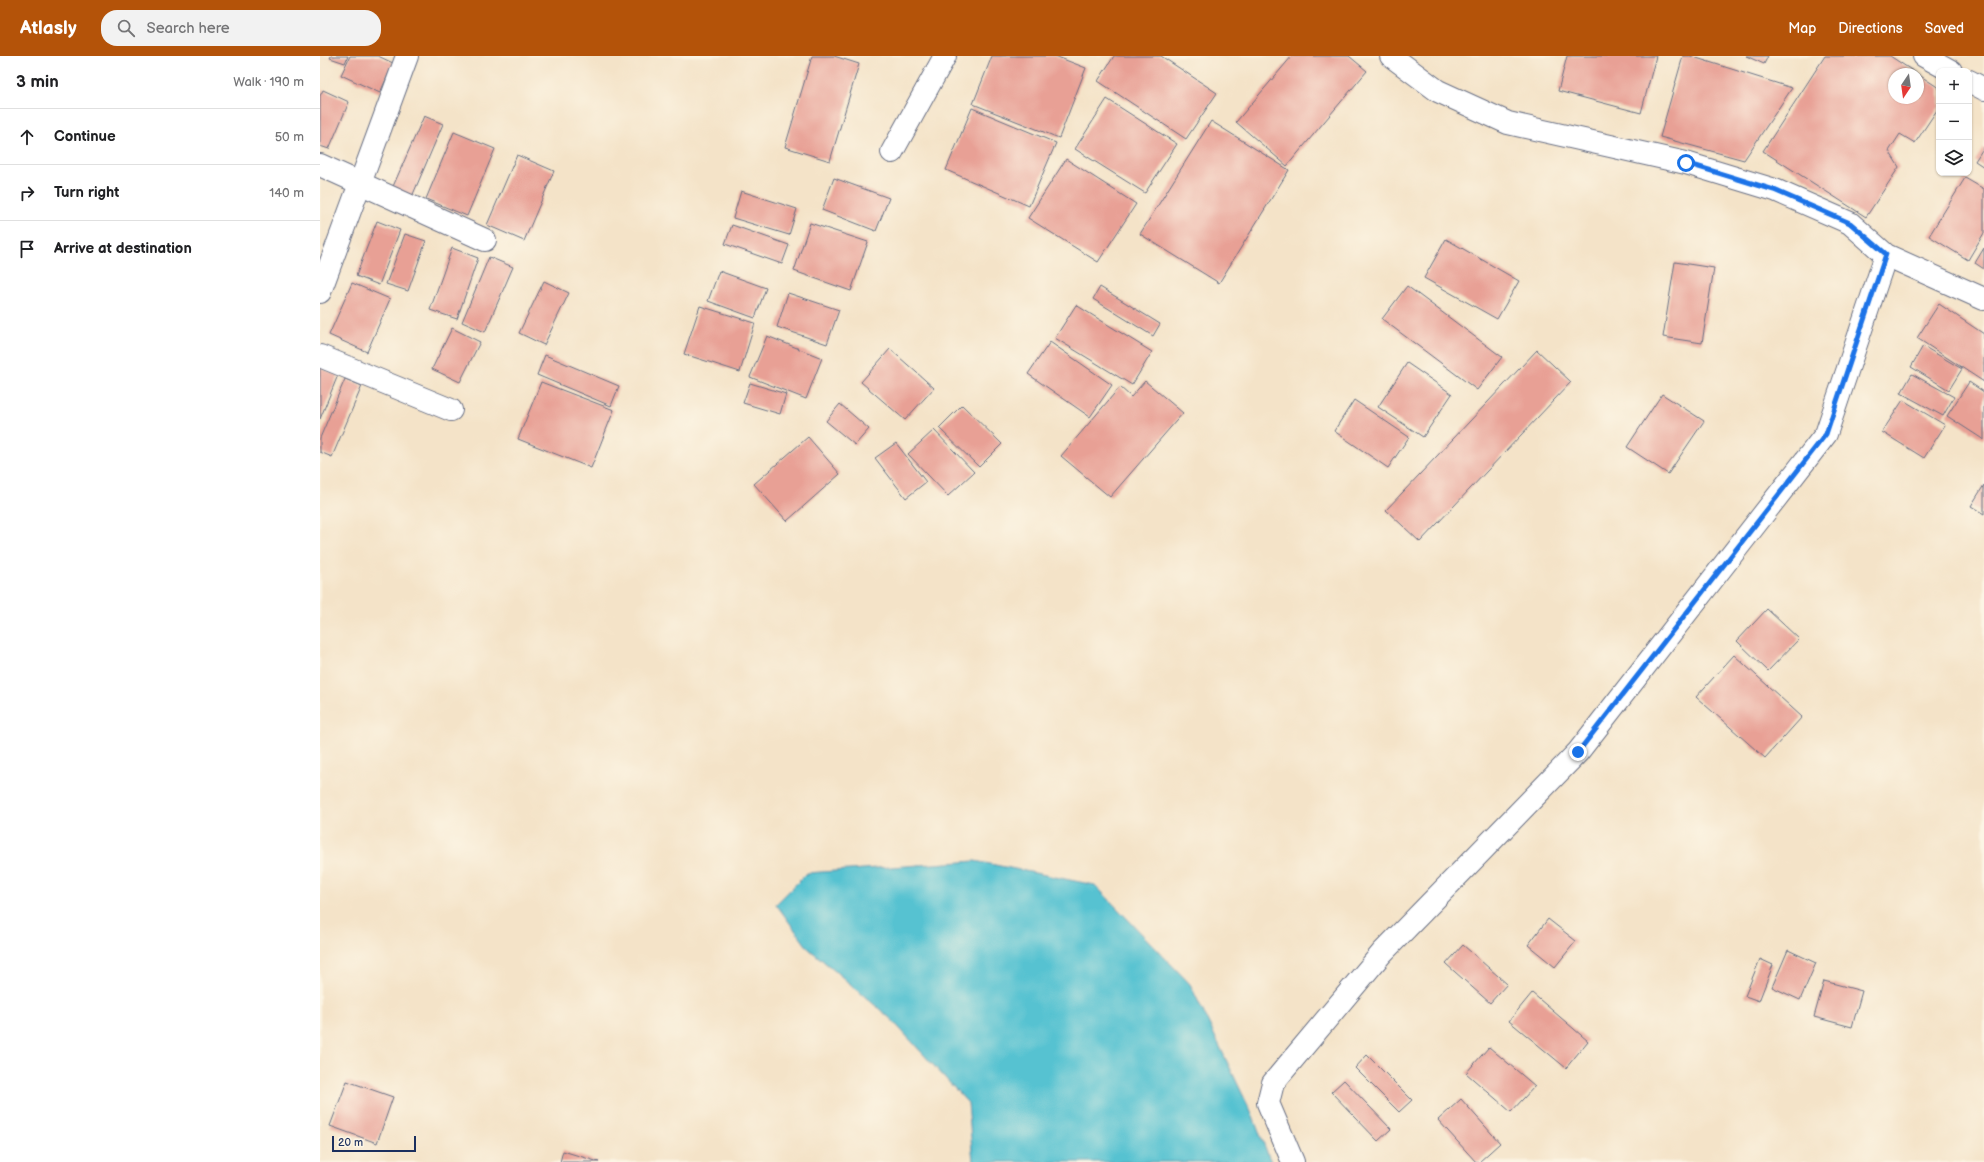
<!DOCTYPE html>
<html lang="en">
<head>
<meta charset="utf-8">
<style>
  body { margin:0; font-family:"Balsamiq Sans",sans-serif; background:#f2f2f2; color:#202124 }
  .controls { position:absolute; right:12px; top:12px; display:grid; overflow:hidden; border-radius:8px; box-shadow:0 1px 3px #0004 }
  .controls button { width:36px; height:36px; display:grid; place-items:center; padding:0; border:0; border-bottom:1px solid #e0e0e0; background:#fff; color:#202124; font:20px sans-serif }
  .compass { position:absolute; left:1568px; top:12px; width:36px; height:36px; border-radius:50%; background:#fff; box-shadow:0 1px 3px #0004; rotate:193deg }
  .scale { position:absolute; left:12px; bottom:10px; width:84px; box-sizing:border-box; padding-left:4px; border:2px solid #1b2f5e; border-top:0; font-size:11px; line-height:14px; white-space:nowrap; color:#1b2f5e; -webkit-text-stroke:3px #fcf5e5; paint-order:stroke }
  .stop { position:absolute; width:12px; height:12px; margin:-9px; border:3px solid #1a73e8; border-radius:50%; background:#fff }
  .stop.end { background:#1a73e8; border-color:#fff; box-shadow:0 1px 4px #0008 }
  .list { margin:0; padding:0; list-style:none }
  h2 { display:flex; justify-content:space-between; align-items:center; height:52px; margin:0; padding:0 16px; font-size:17px }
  h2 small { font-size:13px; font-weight:400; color:#757577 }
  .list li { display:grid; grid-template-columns:26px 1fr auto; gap:12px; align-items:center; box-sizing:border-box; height:56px; padding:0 16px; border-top:1px solid #e0e0e0 }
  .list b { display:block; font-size:15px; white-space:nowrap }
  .list em { font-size:13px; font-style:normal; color:#757577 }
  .icon { flex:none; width:22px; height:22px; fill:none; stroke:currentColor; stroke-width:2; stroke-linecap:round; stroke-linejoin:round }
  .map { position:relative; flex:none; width:1664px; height:1106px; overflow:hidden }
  header { display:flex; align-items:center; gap:24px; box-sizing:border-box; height:56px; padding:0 20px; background:#b45309; color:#fff }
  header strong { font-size:19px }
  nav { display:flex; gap:22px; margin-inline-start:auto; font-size:14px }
  .search { width:280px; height:36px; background:#f2f2f2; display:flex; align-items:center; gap:10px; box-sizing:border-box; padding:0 14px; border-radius:16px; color:#757577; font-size:15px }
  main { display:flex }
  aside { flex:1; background:#fff }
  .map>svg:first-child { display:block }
  .water { fill:#57c2d1; stroke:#397898 }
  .building { fill:#e8a095; fill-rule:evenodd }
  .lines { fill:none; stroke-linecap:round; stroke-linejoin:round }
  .minor-casing { stroke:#676e83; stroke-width:24 }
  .minor { stroke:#fff; stroke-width:22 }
  .route { stroke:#1a73e8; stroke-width:5 }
</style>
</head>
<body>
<header>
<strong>Atlasly</strong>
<div class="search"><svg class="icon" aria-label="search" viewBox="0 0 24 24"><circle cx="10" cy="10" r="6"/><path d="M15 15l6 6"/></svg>Search here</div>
<nav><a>Map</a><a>Directions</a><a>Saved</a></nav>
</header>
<main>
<aside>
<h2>3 min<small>Walk · 190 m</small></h2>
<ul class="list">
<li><svg class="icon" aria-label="ahead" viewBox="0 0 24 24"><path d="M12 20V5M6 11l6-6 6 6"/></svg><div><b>Continue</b></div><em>50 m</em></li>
<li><svg class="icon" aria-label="right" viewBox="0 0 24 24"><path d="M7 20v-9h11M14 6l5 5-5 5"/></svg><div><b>Turn right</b></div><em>140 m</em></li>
<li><svg class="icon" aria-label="arrive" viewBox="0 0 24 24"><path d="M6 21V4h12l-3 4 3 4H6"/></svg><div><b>Arrive at destination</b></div></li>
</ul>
</aside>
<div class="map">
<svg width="1664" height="1106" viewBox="0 0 1664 1106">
  <rect width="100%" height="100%" fill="#fcf5e5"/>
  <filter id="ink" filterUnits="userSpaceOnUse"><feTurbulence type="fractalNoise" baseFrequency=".025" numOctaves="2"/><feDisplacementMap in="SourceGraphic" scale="8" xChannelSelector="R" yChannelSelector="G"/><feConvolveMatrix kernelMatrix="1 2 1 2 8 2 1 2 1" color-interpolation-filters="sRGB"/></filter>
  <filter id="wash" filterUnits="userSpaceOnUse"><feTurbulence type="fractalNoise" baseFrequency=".012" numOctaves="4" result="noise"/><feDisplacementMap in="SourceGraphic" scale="16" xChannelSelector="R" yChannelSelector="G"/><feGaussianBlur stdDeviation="0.9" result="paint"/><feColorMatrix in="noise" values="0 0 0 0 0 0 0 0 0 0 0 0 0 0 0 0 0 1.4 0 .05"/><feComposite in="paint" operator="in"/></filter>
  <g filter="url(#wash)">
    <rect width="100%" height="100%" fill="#f4e3c8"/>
    <path class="water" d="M655 805 775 829 870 928 931 1056 951 1106H653L648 1047 571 963 488 892 456 848 487 817Z"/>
    <g id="blocks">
      <path class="building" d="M11 0H28L25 7 10 2Z
        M30 0H58L73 7 60 37 21 19Z
        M492 0H514L539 8 510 105 465 91Z
        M672 0H735L766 12 739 82 653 48Z
        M794 0H841L897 37 866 83 778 25Z
        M972 0H1029L1047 15 967 110 916 66Z
        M1247 0H1336L1321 57 1238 35Z
        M1363 0H1370L1472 32 1424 104 1340 81Z
        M1426 0H1448L1444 8Z
        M1505 0H1570L1619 32V51L1595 87 1580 78 1569 95 1579 111 1546 161 1443 95ZM1574 18H1598V42H1574Z
        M3 34 29 46 9 93 0 90V40Z
        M787 43 857 88 825 137 755 93Z
        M652 52 736 87 709 150 626 114Z
        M104 60 123 68 91 143 71 135Z
        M891 65 969 114 899 227 820 178Z
        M134 76 175 93 147 160 106 143Z
        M1664 91V111L1655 105Z
        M197 99 234 115 204 185 167 169Z
        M746 103 816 148 778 206 708 162Z
        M514 122 569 142 556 175 502 154Z
        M1645 122 1664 133V177L1648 204 1609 180Z
        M421 135 477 153 469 179 413 162Z
        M57 165 80 174 59 229 36 220Z
        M490 167 548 186 531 235 474 215Z
        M412 169 469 189 462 208 405 188Z
        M85 178 106 185 88 235 66 228Z
        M1126 183 1199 225 1177 263 1104 222Z
        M132 192 158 202 137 263 110 254Z
        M1664 192V213L1655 207Z
        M169 201 193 211 165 276 142 266Z
        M1355 206 1394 212 1382 287 1343 281Z
        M399 215 446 232 435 262 388 245Z
        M224 225 249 237 224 289 199 277Z
        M32 227 70 243 47 296 9 279Z
        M1087 230 1182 301 1157 334 1062 263Z
        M780 231 840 268 833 280 773 243Z
        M468 237 519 254 507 288 457 271Z
        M1619 248 1664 278V326L1597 282Z
        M756 249 832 296 812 329 735 282Z
        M380 250 435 267 420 316 364 298Z
        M132 272 160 286 140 326 112 313Z
        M447 280 502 302 486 343 430 321Z
        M730 286 792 329 770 361 708 318Z
        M1603 290 1642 313 1629 334 1591 311Z
        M570 293 614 332 585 364 541 326Z
        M1217 294 1251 326 1100 486 1066 454Z
        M225 299 299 330 291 350 217 319Z
        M1087 307 1132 338 1103 381 1058 351Z
        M0 312 18 319 0 363Z
        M1592 318 1634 341 1623 360 1581 337Z
        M25 323 42 330 12 401 0 396V382Z
        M825 325 863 357 790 441 741 400 800 331 811 341Z
        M221 326 294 354 271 412 198 383Z
        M1649 326 1664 336V384L1627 360Z
        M430 327 466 338 460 358 423 347Z
        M1342 338 1384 365 1348 418 1307 391Z
        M1034 344 1089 381 1068 412 1014 375Z
        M1583 344 1625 369 1604 402 1562 376Z
        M520 348 549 373 535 389 506 365Z
        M642 349 682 388 659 411 619 372Z
        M614 374 654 416 628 440 588 398Z
        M488 381 520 418 467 465 434 428Z
        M576 387 606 426 586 442 555 402Z
        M1664 429V458L1651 450Z
        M1447 553 1479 583 1448 615 1417 585Z
        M1414 599 1482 661 1445 702 1376 641Z
        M1228 863 1256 885 1235 911 1208 889Z
        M1143 889 1187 928 1170 947 1126 908Z
        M1468 894 1496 907 1480 944 1452 931Z
        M1440 903 1453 909 1439 945 1425 940Z
        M1504 925 1542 935 1532 971 1494 961Z
        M1212 937 1268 985 1246 1012 1189 965Z
        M1169 991 1215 1030 1191 1056 1146 1017Z
        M1047 999 1092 1044 1079 1056 1035 1012Z
        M1024 1024 1071 1073 1058 1085 1011 1036Z
        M27 1025 73 1041 57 1087 10 1070Z
        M1141 1043 1180 1087 1159 1106H1156L1118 1064Z
        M243 1095 279 1106H240Z"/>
    </g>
  </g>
  <g filter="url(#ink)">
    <use href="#blocks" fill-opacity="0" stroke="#676e83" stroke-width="1"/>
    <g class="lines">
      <defs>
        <path id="minor" d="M1071 0 1118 35 1188 67 1366 107 1455 134 1530 167 1566 199 1664 243
          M1604 0 1631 15
          M1649 25 1664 33
          M572 96 625 0
          M0 109 165 184
          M0 236 87 0
          M0 300 131 354
          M973 1106 948 1047 953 1027 1062 897 1258 696 1506 378 1566 199"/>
      </defs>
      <use href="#minor" class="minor-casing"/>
      <use href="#minor" class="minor"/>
    </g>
  </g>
  <g class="lines" filter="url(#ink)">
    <path class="route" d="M1258 696 1506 378 1566 198 1530 167 1454 134 1366 107"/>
  </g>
</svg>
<div class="controls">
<button>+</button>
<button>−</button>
<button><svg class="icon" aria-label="layers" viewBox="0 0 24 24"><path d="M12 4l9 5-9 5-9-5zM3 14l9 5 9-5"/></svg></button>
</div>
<svg class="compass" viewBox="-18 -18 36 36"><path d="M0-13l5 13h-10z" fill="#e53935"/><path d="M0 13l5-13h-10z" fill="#757577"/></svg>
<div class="scale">20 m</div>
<div class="stop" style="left:1366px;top:107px"></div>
<div class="stop end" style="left:1258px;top:696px"></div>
</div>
</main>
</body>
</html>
